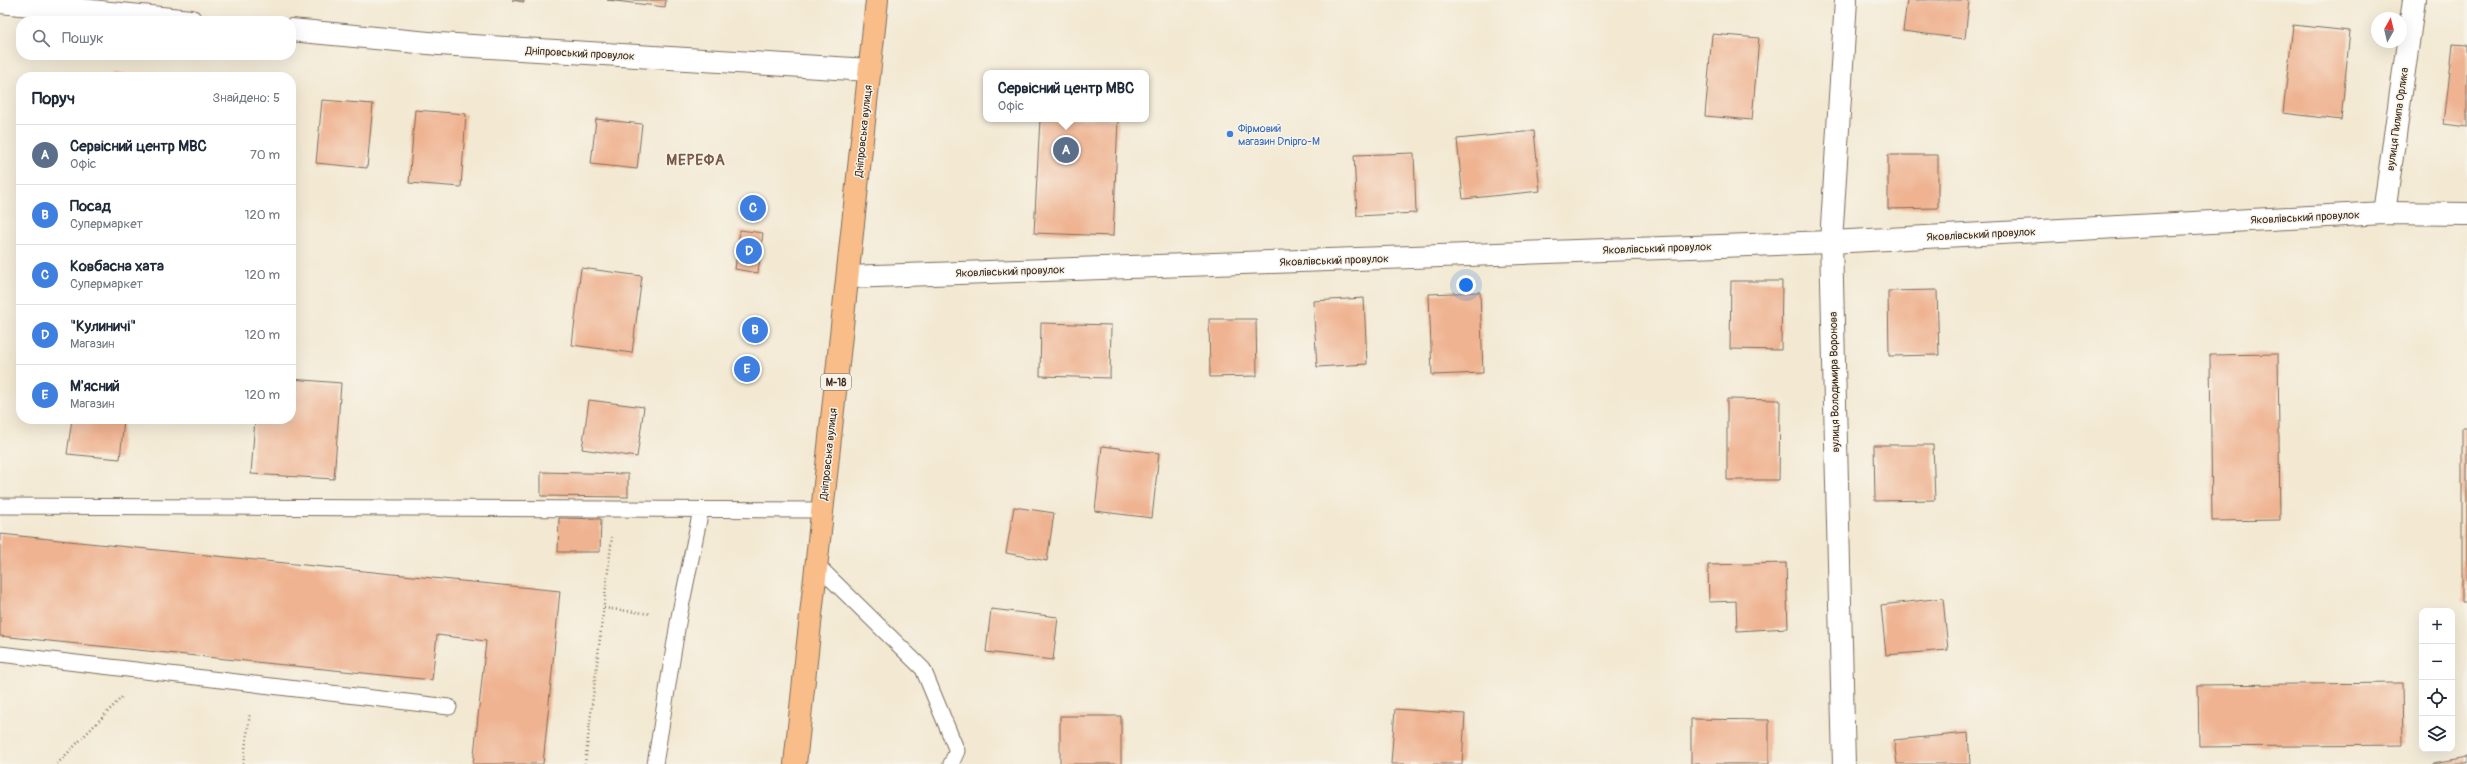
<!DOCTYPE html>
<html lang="uk">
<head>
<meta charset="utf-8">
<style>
  body { margin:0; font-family:Pangolin,sans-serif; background:#f2f2f3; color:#1f2937 }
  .controls { position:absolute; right:12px; bottom:12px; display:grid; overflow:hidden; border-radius:8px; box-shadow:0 4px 16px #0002 }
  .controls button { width:36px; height:36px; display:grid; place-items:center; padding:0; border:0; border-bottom:1px solid #e0e1e3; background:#fff; color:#1f2937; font:20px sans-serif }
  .compass { position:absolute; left:2371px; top:12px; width:36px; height:36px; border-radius:50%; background:#fff; box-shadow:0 4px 16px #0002; rotate:8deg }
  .you { position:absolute; left:1466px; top:285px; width:14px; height:14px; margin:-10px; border:3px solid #fff; border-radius:50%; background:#1a73e8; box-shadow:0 0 0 6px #1a73e833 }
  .badge { display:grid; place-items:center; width:26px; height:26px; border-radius:50%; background:#d1495b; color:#fff; font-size:13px; font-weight:700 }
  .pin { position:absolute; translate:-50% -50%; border:2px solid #fff; box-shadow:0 1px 4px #0006 }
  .popup { position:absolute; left:983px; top:70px; width:166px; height:52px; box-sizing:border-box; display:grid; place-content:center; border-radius:8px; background:#fff; filter:drop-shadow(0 1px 3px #0005); font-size:13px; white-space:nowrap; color:#747a83 }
  .popup b { font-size:15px; color:#1f2937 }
  .popup::after { content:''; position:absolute; left:50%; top:100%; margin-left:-8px; border:8px solid transparent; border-top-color:#fff }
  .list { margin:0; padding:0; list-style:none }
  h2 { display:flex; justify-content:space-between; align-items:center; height:52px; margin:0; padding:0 16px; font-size:17px }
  h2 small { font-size:13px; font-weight:400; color:#747a83 }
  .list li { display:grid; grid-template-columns:26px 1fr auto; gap:12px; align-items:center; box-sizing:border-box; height:60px; padding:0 16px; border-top:1px solid #e0e1e3 }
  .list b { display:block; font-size:15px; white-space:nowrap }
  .list p { margin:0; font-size:13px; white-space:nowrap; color:#747a83 }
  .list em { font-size:13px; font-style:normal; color:#747a83 }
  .icon { flex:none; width:22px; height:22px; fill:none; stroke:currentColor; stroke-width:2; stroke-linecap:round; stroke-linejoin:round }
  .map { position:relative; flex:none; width:2467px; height:764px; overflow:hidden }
  .search { position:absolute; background:#fff; box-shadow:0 4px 16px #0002; left:16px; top:16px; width:280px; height:44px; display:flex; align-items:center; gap:10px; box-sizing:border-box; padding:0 14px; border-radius:16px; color:#747a83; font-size:15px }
  .panel { position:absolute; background:#fff; box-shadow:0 4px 16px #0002; left:16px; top:72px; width:280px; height:352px; border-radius:16px }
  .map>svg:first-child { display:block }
  .building { fill:#efb391 }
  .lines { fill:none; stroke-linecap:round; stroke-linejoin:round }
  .service-casing { stroke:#7b6d5d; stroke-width:17 }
  .minor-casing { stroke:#7b6d5d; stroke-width:24 }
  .tertiary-casing { stroke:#7b6d5d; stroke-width:24 }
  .trunk-casing { stroke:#7b6d5d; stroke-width:24 }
  .path { stroke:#7b6d5d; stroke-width:2.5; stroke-dasharray:1 3; stroke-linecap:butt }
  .service { stroke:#fff; stroke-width:15 }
  .minor { stroke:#fff; stroke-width:22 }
  .tertiary { stroke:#fff; stroke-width:22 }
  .trunk { stroke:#f8bd88; stroke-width:22 }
  .shop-dot { fill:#3f7fe0; stroke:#f7f3e8; stroke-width:1.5 }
  .labels { text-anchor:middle; stroke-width:3; stroke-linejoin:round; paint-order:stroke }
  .shield { fill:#f7f3e8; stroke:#73665b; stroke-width:1 }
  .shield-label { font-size:10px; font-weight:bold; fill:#3b2a1e }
  .street-label { font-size:11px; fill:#3b2a1e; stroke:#f7f3e8 }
  .shop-label { font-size:11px; fill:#366cbe; stroke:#f7f3e8; text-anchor:start }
  .district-label { font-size:15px; font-weight:bold; letter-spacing:1px; fill:#7a5a46; stroke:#f7f3e8 }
</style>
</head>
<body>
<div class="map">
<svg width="2467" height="764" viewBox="0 0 2467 764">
  <rect width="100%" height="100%" fill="#f7f3e8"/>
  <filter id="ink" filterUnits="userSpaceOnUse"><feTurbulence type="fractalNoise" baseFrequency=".025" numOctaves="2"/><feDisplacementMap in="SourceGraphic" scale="8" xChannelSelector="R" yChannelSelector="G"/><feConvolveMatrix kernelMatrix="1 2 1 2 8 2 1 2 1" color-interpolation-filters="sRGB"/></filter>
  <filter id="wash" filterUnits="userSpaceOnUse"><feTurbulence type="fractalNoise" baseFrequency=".012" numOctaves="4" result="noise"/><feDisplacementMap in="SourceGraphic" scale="16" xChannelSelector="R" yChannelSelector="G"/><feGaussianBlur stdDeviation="0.9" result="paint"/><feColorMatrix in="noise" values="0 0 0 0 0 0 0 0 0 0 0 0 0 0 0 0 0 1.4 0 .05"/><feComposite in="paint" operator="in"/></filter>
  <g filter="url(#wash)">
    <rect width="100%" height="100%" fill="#f3e9d3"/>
    <g id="blocks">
      <path class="building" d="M512 0H524V2Z
        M607 0H666L665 7Z
        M1907 0H1969L1965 39 1903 31Z
        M2293 25 2350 31 2341 120 2283 113Z
        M1712 34 1759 38 1752 120 1705 116Z
        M2453 44 2467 45V127L2444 124Z
        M114 73 131 76V77H113Z
        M322 100 373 104 367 168 316 163Z
        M415 110 466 114 461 187 409 183Z
        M596 119 642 124 637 169 591 164Z
        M1040 119H1118L1113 236 1034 233Z
        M1534 131 1540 191 1463 199 1457 139Z
        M1414 153 1416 213 1357 216 1354 155Z
        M1888 155H1938V208L1888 209Z
        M740 230 763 233 758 273 735 269Z
        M581 268 642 276 632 353 572 345Z
        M1731 281H1782L1781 350 1730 349Z
        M1937 290 1939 355 1889 356 1888 291Z
        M1480 292 1483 373 1432 375 1429 294Z
        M1364 298 1367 364 1317 367 1313 301Z
        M1209 319H1256L1257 376 1210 377Z
        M1041 323 1111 325 1110 378 1040 376Z
        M2278 354 2280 520 2212 521 2210 355Z
        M291 379 341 383 334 479 251 474 255 419H291Z
        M1727 399 1780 400 1779 480H1727Z
        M589 400 644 407 637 457 582 449Z
        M72 419H124L120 459 67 454Z
        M2462 428H2467V602H2462Z
        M1874 445H1933L1935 500 1875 501Z
        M1102 446 1159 453 1152 518 1095 511Z
        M541 472 628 474V497L541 496Z
        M1014 507 1054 513 1047 561 1006 553Z
        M559 518 601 519 600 552H558Z
        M0 534 560 591 543 764H473L486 641 437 635 432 680 0 636Z
        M1786 563 1788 628 1737 631 1736 601 1709 602 1708 565Z
        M1943 598 1948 650 1886 655 1881 605Z
        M991 609 1058 617 1053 660 986 652Z
        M2402 683 2403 745 2199 747 2198 685Z
        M1395 709 1465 714 1462 764H1391Z
        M1060 716H1121V764H1060Z
        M1691 719 1769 720V764H1691Z
        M1968 733 1970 764H1897L1894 740Z
        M2467 757V764H2433V763Z"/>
    </g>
  </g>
  <g filter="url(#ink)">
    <use href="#blocks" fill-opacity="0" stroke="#7b6d5d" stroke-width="1"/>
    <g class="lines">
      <defs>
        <path id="service" d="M0 506 822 510
          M816 564 923 669 957 751 951 764
          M0 654 449 707
          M655 764 679 617 701 510"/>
        <path id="minor" d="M0 2 191 21
          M291 30 439 44 869 70
          M2384 213 2414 0
          M1844 764 1831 242 1846 0"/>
        <path id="tertiary" d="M848 277 1831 242 2384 213 2467 214"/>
        <path id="trunk" d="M795 764 877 0"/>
      </defs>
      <use href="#service" class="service-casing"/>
      <use href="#minor" class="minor-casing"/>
      <use href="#tertiary" class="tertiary-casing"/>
      <use href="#trunk" class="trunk-casing"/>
      <path class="path" d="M604 608 651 614
        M57 764 122 697
        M243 764 250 713
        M585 764 612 537"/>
      <use href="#service" class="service"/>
      <use href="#minor" class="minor"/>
      <use href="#tertiary" class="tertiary"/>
      <use href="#trunk" class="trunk"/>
    </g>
  </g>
  <circle class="shop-dot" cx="1230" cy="134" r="4"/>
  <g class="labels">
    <rect class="shield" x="821" y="374" width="30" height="16" rx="3"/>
    <g class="shield-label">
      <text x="836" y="386">М-18</text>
    </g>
    <g class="street-label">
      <text transform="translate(580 53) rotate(3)" y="4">Дніпровський провулок</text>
      <text transform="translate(2397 119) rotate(-82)" y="4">вулиця Пилипа Орлика</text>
      <text transform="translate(863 131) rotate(-84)" y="4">Дніпровська вулиця</text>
      <text transform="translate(2305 217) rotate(-3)" y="4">Яковлівський провулок</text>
      <text transform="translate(1981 234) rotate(-3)" y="4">Яковлівський провулок</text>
      <text transform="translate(1657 248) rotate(-2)" y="4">Яковлівський провулок</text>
      <text transform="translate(1334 260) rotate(-2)" y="4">Яковлівський провулок</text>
      <text transform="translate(1010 271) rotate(-2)" y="4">Яковлівський провулок</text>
      <text transform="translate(1834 382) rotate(-91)" y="4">вулиця Володимира Воронова</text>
      <text transform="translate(828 454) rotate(-84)" y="4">Дніпровська вулиця</text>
    </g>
    <g class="shop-label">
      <text x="1238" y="132">Фірмовий<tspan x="1238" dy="13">магазин Dnipro-M</tspan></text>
    </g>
    <g class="district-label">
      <text x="696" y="165">МЕРЕФА</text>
    </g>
  </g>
</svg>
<div class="controls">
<button>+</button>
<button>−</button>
<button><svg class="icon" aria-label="locate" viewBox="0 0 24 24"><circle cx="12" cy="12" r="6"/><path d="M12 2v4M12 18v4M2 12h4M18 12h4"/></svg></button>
<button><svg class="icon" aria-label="layers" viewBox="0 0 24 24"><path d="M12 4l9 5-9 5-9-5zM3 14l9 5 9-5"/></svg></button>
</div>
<svg class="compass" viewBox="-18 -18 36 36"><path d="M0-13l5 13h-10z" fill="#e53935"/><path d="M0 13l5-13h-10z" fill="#747a83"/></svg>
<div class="you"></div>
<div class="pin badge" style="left:1066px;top:150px;background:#5c6f8a">A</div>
<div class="popup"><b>Сервісний центр МВС</b>Офіс</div>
<div class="pin badge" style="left:755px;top:330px;background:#3f7fe0">B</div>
<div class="pin badge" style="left:753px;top:208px;background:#3f7fe0">C</div>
<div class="pin badge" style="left:749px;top:251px;background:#3f7fe0">D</div>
<div class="pin badge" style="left:747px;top:369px;background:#3f7fe0">E</div>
<div class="search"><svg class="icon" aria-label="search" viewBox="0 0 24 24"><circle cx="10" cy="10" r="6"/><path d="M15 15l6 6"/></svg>Пошук</div>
<section class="panel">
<h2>Поруч<small>Знайдено: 5</small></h2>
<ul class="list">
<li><span class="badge" style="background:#5c6f8a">A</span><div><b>Сервісний центр МВС</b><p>Офіс</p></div><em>70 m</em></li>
<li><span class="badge" style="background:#3f7fe0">B</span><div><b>Посад</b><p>Супермаркет</p></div><em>120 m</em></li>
<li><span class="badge" style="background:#3f7fe0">C</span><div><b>Ковбасна хата</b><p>Супермаркет</p></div><em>120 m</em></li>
<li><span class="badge" style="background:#3f7fe0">D</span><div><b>&quot;Кулиничі&quot;</b><p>Магазин</p></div><em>120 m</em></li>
<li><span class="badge" style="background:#3f7fe0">E</span><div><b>М'ясний</b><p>Магазин</p></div><em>120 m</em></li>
</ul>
</section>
</div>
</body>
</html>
